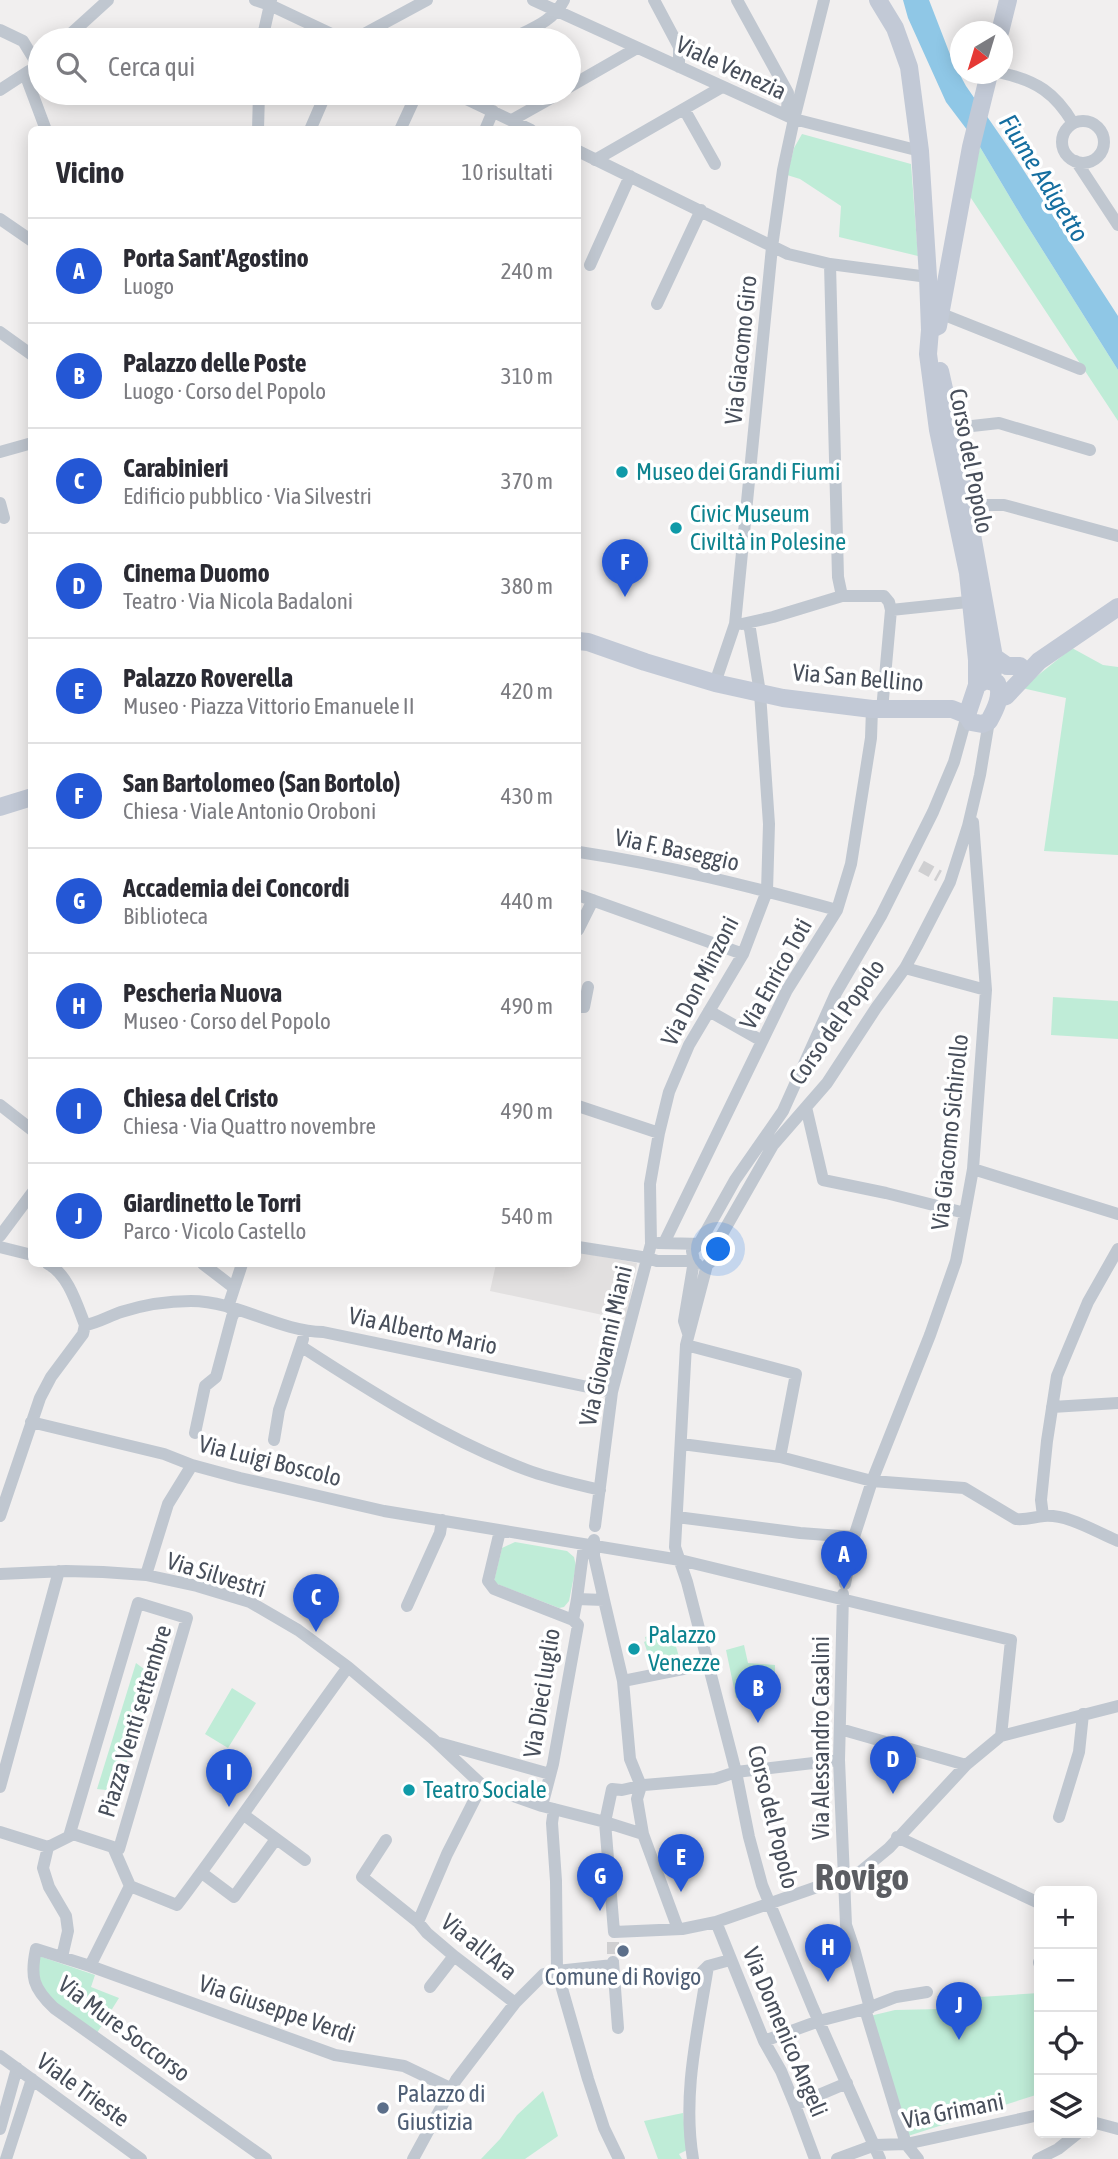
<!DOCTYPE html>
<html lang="it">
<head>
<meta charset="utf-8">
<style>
  body { margin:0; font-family:"Asap Condensed",sans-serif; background:#f7f7f7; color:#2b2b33 }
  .controls { position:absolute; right:21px; bottom:21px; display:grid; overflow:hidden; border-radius:10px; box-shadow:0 4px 18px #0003 }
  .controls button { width:63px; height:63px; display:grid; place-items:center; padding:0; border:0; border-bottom:2px solid #e1e1e2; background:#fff; color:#2b2b33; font:35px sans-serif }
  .compass { position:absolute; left:950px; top:21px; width:63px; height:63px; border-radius:50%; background:#fff; box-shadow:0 4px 18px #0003; rotate:218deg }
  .you { position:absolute; left:719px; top:1250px; width:24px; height:24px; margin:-18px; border:5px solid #fff; border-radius:50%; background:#1a73e8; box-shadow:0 0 0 10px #1a73e833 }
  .badge { display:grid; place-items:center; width:46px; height:46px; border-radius:50%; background:#2457d5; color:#fff; font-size:23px; font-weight:700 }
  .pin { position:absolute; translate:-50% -58px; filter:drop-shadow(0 2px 4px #0008) }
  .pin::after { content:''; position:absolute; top:37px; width:24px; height:21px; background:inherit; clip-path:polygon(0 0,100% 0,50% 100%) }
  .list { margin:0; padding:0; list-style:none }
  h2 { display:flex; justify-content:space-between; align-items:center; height:91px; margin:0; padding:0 28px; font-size:30px }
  h2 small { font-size:23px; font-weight:400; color:#7c7c81 }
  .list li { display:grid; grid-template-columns:46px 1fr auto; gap:21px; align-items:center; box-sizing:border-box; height:105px; padding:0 28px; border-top:2px solid #e1e1e2 }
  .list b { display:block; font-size:26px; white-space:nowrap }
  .list p { margin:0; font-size:23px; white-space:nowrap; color:#7c7c81 }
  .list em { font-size:23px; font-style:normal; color:#7c7c81 }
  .icon { flex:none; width:38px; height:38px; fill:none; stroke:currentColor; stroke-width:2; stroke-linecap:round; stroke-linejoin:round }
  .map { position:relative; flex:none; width:1118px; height:2159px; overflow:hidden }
  .search { position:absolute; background:#fff; box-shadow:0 4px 18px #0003; left:28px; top:28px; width:553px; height:77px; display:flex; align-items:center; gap:18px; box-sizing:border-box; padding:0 24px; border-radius:38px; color:#7c7c81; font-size:26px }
  .panel { position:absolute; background:#fff; box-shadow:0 4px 18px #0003; left:28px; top:126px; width:553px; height:1141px; border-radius:10px }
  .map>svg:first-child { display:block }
  .education { fill:#e2e0e0 }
  .green { fill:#bfecd7 }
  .water { fill:#8fc7e6 }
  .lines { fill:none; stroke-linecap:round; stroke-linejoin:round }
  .street-tunnel { stroke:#cfcfd1; stroke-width:12; stroke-dasharray:12 6; stroke-linecap:butt }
  .street { stroke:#c0c7d0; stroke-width:12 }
  .secondary { stroke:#c2c9d6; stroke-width:18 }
  .culture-dot { fill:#0f9aa8; stroke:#fff; stroke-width:2.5 }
  .service-dot { fill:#5c6f8a; stroke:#fff; stroke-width:2.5 }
  .labels { text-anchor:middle; stroke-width:7; stroke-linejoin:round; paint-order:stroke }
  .street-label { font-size:24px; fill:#484f5b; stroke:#fff }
  .culture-label { font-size:24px; fill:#0d838f; stroke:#fff; text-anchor:start }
  .service-label { font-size:24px; fill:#4e5e75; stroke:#fff }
  .water-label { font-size:26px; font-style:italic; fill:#156ea0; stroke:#fff }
  .town-label { font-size:38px; font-weight:bold; fill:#5c5e63; stroke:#fff }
</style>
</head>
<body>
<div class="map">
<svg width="1118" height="2159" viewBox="0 0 1118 2159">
  <rect width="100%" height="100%" fill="#f1efef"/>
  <path class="education" d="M578 1252 637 1263 626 1320 490 1291 496 1264H578Z"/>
  <path class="green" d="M802 134 911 164 918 256 839 237 841 206 800 179 787 175 794 148Z
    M980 147 1023 219 1118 370V421L969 195Z
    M1072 648 1103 665 1118 667V855L1044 851 1066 698 1022 688Z
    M1053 997 1118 1001V1039L1051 1035Z
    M515 1542 567 1551 574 1557 576 1566 569 1601 564 1607 559 1608 497 1584 494 1581 502 1548Z
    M671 1629 681 1664 657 1670 653 1656 649 1657 644 1642 646 1641 645 1637Z
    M744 1645 748 1663 775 1665V1690L736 1698 726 1650Z
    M136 1663 144 1669 156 1670 116 1795 106 1790 97 1789Z
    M232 1688 256 1703 228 1748 205 1734Z
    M39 1956 95 1975 91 1987 119 1998 97 2033 52 2001 38 1980Z
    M1039 1993V2094L908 2136 870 2016 895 2010 940 2009V2006L964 2005 965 1998Z
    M543 2091 558 2136 525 2159H481L500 2139 517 2115Z
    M683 2113 687 2150 679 2154 682 2159H658L644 2121Z"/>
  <path class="water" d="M903 0H929L953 62 966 86 1015 157 1118 316V370L1023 219 980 147 946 102 908 18Z"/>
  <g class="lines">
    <path class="street-tunnel" d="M921 866 939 876
      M613 1942V1962"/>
    <path class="street" d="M255 0 270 5 344 40
      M533 0 794 119 920 151
      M654 0 679 47V67
      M737 0 788 93 787 110 793 119
      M0 30 23 41 37 64
      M64 40 108 0
      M262 40 271 0
      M353 40 427 0
      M509 40C530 29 553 22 564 0
      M1002 73C1037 81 1055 93 1073 123
      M25 74 46 130
      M569 87 637 48
      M0 90 29 71
      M454 93 531 130
      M684 109 715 164
      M512 120 560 93
      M1062 142a21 21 0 1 1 42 0a21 21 0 1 1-42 0Z
      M258 130 259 93
      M310 130 326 93
      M400 130 417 93
      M485 130 493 111
      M578 151 788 254 830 264 928 277
      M595 160 722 87
      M1076 161 1118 225
      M0 219 32 241
      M830 264 838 577 842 596
      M590 265 630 176
      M657 304 701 210
      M932 312 947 316 1080 369
      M0 332 32 355
      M945 429 999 423 1090 450
      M0 452 32 443
      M0 503 4 518
      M961 505H1004L1118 536
      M891 610 977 601
      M742 624 773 617 842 596H884L889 602 891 610 882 710
      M715 683 735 624 772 247 783 170 794 119 824 0
      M579 852C666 865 752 887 837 910
      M578 895 743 954
      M578 930 593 900
      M905 968 986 990
      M578 1007H584L588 987
      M709 1011 762 1041
      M0 1105 32 1130
      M578 1106 659 1133
      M806 1107 823 1180 886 1193 965 1213
      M973 1169 1118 1214
      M0 1236 32 1193
      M658 1243 703 1244
      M664 1243 787 990 837 910 851 864 871 738 872 709
      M0 1247 32 1255
      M578 1247 648 1258 657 1261H694L697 1264
      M48 1264C68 1274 77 1305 85 1325
      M203 1264 233 1287
      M228 1307 242 1264
      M85 1325C98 1323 109 1316 121 1312 143 1305 168 1301 191 1301 237 1301 278 1331 323 1332L612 1392
      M688 1333 684 1321 694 1261 692 1251 699 1244 735 1180 783 1111 836 993 881 916 933 812 954 762 967 715
      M686 1345 796 1374 780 1457
      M302 1347C373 1393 447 1440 527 1470 551 1479 576 1484 600 1490
      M1052 1407 1118 1403
      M31 1422 164 1454 192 1465 240 1478 384 1511 680 1560 1011 1640 1001 1736
      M195 1433 205 1386 216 1377 232 1317 236 1309
      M274 1440 279 1410 303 1339
      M682 1444 780 1457 872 1481 964 1488 1016 1519C1028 1520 1033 1517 1044 1516 1068 1514 1096 1532 1118 1541
      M0 1516 40 1398 51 1377 83 1334 85 1325
      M1043 1516 1041 1500 1047 1441 1057 1376 1088 1302 1118 1249
      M677 1517 800 1533 854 1537
      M595 1526 612 1392 651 1244 650 1184 659 1133 669 1092 689 1045 743 954 767 891 769 824 760 693 750 629 747 624
      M500 1531 488 1581 494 1589 573 1620
      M594 1540V1556L604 1600 623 1681 630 1759 641 1786
      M0 1574 66 1571 103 1572 146 1575 197 1586 250 1602 298 1630 348 1667 432 1738 482 1785 542 1806 605 1822 643 1834
      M146 1575 168 1504 192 1465
      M845 1584 854 1537 872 1481 930 1335 956 1261 965 1213 973 1169 986 990 973 822
      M843 1594 839 1760 846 1925 855 1952 870 2008
      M577 1599 584 1545
      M138 1603 187 1618 119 1849 70 1833Z
      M407 1606 440 1533 442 1520
      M573 1620 577 1599 604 1600
      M623 1681 708 1664
      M840 1729 966 1765
      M439 1743 550 1774
      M839 1760 736 1772 715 1779 644 1785 622 1790 612 1789 605 1822 614 1932 682 1929 716 1922 860 1872 889 1848 966 1765 1001 1736 1118 1706
      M641 1786 637 1799 643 1834 678 1929
      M0 1787 59 1571
      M542 1806 553 1764 578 1625 573 1620
      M554 1809 552 1823 556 1881 557 1971 588 2079 604 2128 619 2159
      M244 1815 305 1860
      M1059 1817 1079 1752 1083 1714
      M0 1832 48 1847 72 1835
      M897 1837 1039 1903
      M386 1840 362 1877 418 1922 427 1933 454 1956 515 2003
      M48 1847 43 1868 49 1887 66 1916 68 1931 62 1957
      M113 1847 130 1886
      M202 1873 234 1897 276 1839
      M130 1886 177 1905C236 1827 290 1746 348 1667
      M418 1922 447 1854 482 1785
      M716 1922 764 2041 781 2071 795 2105 815 2159
      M613 1962 618 2028
      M1039 1963V1962
      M90 1966 130 1886
      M676 1982 697 1977 708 1966 730 1960
      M430 1987 454 1956
      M865 2009 906 2144 918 2159
      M764 2041 819 2021 865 2009 896 1997 927 1992
      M0 2056 141 2159
      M795 2105 847 2083
      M1092 2122 1118 2129
      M0 2129 17 2068
      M6 2159 32 2079
      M266 2159 54 2008C33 1988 30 1977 36 1949L90 1966 335 2055 404 2066 450 2088
      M413 2159 456 2080 515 2003 544 1974 557 1971 613 1965
      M693 2159C682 2094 698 2030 708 1966
      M837 2159 875 2145 906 2144 1039 2115
      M880 2159 813 2008 762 1885 749 1837 736 1772 687 1582 675 1547 686 1345 707 1265 713 1260V1250L773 1145 827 1083 876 1008 905 968 917 946 950 882 968 826 980 775 989 721
      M1038 2159 1058 2149 1078 2133"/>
    <path class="secondary" d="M878 0 895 28 909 67 920 151 928 277 930 330 928 354 938 430 968 573 977 660V685
      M1000 32 1008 0
      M930 330 938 326 971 147 989 74
      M940 371 953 429 994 657 992 680
      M578 641 588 642 645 662 715 683 783 698 872 709H952L967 715
      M994 657 1007 666H1020
      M986 680 997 683C1003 695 995 710 989 721L982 724 971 722 967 715 977 685Z
      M999 698 1006 696 1039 661 1118 607
      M0 807 32 797"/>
  </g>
  <g class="culture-dot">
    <circle cx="622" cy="472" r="7"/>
    <circle cx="676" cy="528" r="7"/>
    <circle cx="634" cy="1649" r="7"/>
    <circle cx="409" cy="1790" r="7"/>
  </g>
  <g class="service-dot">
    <circle cx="623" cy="1951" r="7"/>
    <circle cx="383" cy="2108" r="7"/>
  </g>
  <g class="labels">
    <g class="street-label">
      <text transform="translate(731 68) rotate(25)" y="8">Viale Venezia</text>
      <text transform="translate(741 350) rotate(-84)" y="8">Via Giacomo Giro</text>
      <text transform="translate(971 461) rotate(79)" y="8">Corso del Popolo</text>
      <text transform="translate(858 678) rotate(5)" y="8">Via San Bellino</text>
      <text transform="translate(677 850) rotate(12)" y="8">Via F. Baseggio</text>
      <text transform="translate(776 974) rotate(-61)" y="8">Via Enrico Toti</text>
      <text transform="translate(700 981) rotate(-63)" y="8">Via Don Minzoni</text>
      <text transform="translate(837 1022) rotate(-55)" y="8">Corso del Popolo</text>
      <text transform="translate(950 1132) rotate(-84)" y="8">Via Giacomo Sichirollo</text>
      <text transform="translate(423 1331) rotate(12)" y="8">Via Alberto Mario</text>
      <text transform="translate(606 1346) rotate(-77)" y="8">Via Giovanni Miani</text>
      <text transform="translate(270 1461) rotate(14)" y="8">Via Luigi Boscolo</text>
      <text transform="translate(216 1575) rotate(17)" y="8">Via Silvestri</text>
      <text transform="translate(542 1693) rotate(-81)" y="8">Via Dieci luglio</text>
      <text transform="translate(135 1721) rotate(-73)" y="8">Piazza Venti settembre</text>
      <text transform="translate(821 1738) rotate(-90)" y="8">Via Alessandro Casalini</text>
      <text transform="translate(773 1817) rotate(76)" y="8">Corso del Popolo</text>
      <text transform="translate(479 1947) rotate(39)" y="8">Via all'Ara</text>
      <text transform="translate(277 2009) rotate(19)" y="8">Via Giuseppe Verdi</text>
      <text transform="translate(124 2029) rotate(37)" y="8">Via Mure Soccorso</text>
      <text transform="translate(785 2032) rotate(67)" y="8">Via Domenico Angeli</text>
      <text transform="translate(83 2090) rotate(36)" y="8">Viale Trieste</text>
      <text transform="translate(953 2111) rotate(-11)" y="8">Via Grimani</text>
    </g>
    <g class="culture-label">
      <text x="636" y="480">Museo dei Grandi Fiumi</text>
      <text x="690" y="522">Civic Museum<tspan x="690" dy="28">Civiltà in Polesine</tspan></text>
      <text x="648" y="1643">Palazzo<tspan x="648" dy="28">Venezze</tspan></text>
      <text x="423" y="1798">Teatro Sociale</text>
    </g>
    <g class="service-label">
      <text x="623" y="1985">Comune di Rovigo</text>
      <text x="397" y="2102" text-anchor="start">Palazzo di<tspan x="397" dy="28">Giustizia</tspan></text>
    </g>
    <g class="water-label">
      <text transform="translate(1044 178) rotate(58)" y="9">Fiume Adigetto</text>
    </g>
    <g class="town-label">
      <text x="862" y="1890">Rovigo</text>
    </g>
  </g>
</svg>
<div class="controls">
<button>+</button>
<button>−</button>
<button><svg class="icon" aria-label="locate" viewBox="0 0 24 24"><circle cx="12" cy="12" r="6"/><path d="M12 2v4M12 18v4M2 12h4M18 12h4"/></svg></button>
<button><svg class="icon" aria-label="layers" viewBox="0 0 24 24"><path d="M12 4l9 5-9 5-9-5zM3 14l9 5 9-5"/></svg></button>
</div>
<svg class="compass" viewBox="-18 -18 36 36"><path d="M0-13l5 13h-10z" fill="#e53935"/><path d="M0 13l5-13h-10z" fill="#7c7c81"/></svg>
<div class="you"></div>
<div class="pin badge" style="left:844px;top:1589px">A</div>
<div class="pin badge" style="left:758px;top:1723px">B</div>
<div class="pin badge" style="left:316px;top:1632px">C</div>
<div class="pin badge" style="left:893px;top:1794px">D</div>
<div class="pin badge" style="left:681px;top:1892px">E</div>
<div class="pin badge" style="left:625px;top:597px">F</div>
<div class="pin badge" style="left:600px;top:1911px">G</div>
<div class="pin badge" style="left:828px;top:1982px">H</div>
<div class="pin badge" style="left:229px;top:1807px">I</div>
<div class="pin badge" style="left:959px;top:2040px">J</div>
<div class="search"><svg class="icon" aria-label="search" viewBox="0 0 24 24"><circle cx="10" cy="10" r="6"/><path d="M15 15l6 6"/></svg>Cerca qui</div>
<section class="panel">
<h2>Vicino<small>10 risultati</small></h2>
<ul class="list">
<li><span class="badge">A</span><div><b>Porta Sant'Agostino</b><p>Luogo</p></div><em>240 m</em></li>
<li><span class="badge">B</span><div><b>Palazzo delle Poste</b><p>Luogo · Corso del Popolo</p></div><em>310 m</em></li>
<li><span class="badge">C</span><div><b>Carabinieri</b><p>Edificio pubblico · Via Silvestri</p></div><em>370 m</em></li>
<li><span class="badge">D</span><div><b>Cinema Duomo</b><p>Teatro · Via Nicola Badaloni</p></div><em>380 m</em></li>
<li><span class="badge">E</span><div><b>Palazzo Roverella</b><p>Museo · Piazza Vittorio Emanuele II</p></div><em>420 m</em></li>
<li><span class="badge">F</span><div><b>San Bartolomeo (San Bortolo)</b><p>Chiesa · Viale Antonio Oroboni</p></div><em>430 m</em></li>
<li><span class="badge">G</span><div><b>Accademia dei Concordi</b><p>Biblioteca</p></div><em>440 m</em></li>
<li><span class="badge">H</span><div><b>Pescheria Nuova</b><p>Museo · Corso del Popolo</p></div><em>490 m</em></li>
<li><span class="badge">I</span><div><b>Chiesa del Cristo</b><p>Chiesa · Via Quattro novembre</p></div><em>490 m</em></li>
<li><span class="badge">J</span><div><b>Giardinetto le Torri</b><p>Parco · Vicolo Castello</p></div><em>540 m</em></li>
</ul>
</section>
</div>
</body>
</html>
